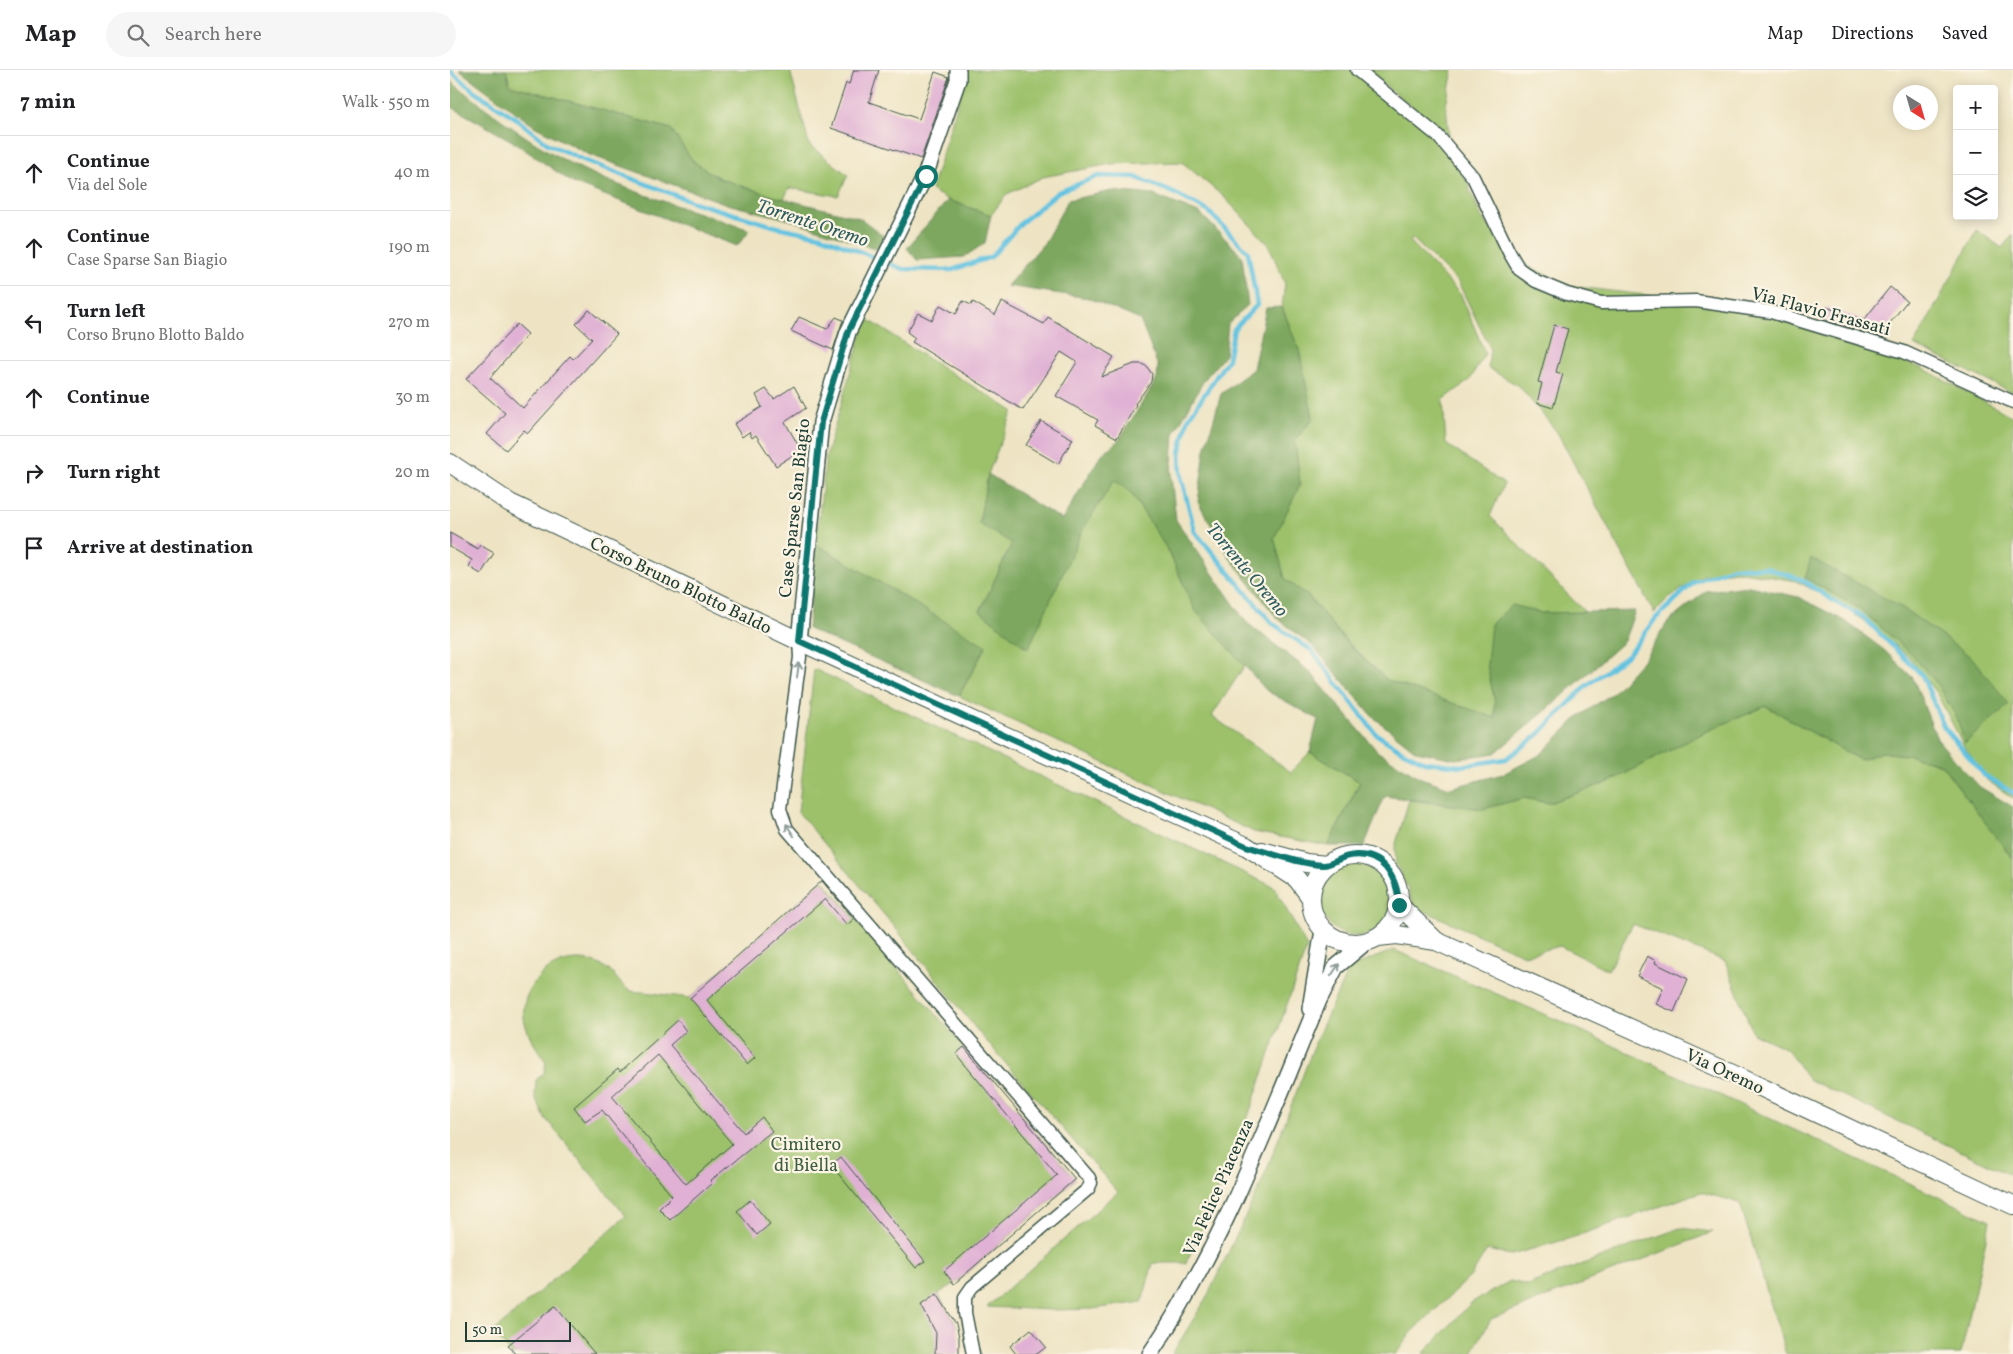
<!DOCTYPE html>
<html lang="en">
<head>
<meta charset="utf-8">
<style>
  body { margin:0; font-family:Vollkorn,serif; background:#f6f6f6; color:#202124 }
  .controls { position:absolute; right:15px; top:15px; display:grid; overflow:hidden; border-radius:5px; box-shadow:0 2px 12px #0003 }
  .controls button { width:45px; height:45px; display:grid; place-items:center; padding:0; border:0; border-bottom:1px solid #e0e0e0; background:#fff; color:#202124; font:25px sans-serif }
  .compass { position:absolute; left:1443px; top:15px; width:45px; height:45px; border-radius:50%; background:#fff; box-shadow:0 2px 12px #0003; rotate:143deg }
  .scale { position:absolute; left:15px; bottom:12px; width:106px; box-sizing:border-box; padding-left:5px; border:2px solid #1f3d34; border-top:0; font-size:14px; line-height:18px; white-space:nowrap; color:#1f3d34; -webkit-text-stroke:4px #fcf5e5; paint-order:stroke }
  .stop { position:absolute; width:15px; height:15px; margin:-11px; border:4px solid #0f766e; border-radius:50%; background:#fff }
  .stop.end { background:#0f766e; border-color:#fff; box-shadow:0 1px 5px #0008 }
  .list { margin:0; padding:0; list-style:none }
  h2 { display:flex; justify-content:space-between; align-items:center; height:65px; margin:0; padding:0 20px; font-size:21px }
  h2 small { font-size:16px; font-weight:400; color:#757577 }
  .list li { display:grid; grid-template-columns:32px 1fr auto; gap:15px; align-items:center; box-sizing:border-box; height:75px; padding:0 20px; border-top:1px solid #e0e0e0 }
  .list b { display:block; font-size:19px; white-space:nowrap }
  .list p { margin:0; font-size:16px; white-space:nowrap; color:#757577 }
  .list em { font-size:16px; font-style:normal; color:#757577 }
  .icon { flex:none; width:28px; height:28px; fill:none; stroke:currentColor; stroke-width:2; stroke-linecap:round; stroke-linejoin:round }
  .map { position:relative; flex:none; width:1563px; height:1284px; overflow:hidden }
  header { display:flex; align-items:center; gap:30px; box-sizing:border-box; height:70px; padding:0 25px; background:#fff; border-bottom:1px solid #e0e0e0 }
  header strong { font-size:24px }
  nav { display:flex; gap:28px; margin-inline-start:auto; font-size:18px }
  .search { width:350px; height:45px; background:#f6f6f6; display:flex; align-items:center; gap:12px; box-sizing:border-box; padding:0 18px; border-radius:28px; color:#757577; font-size:19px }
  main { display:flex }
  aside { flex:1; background:#fff }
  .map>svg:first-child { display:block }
  .green { fill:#9cc16b; stroke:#5e7f50 }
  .forest { fill:#7da75f; stroke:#4e724a }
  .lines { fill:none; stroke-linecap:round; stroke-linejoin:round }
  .stream { stroke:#63c3e1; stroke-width:4.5 }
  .building { fill:#e0b1d4; fill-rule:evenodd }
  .minor-casing { stroke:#3e564a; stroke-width:15 }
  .tertiary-casing { stroke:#3e564a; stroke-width:18 }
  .secondary-casing { stroke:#3e564a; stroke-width:20 }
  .minor { stroke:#fff; stroke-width:12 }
  .tertiary { stroke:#fff; stroke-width:15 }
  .secondary { stroke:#fff; stroke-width:18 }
  .oneway { stroke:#8f9e9a }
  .route { stroke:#0f766e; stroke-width:6 }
  .labels { text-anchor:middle; stroke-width:4.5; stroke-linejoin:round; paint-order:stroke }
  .street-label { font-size:18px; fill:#1f3d34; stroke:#fcf5e5 }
  .park-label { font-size:18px; fill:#3e5e42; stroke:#fcf5e5 }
  .water-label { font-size:19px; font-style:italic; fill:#305e5f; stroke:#fcf5e5 }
</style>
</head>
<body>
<header>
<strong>Map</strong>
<div class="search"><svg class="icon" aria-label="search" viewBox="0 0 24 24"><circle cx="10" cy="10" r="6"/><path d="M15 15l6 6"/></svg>Search here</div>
<nav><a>Map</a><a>Directions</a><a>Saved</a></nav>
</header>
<main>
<aside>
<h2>7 min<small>Walk · 550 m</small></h2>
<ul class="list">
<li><svg class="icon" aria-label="ahead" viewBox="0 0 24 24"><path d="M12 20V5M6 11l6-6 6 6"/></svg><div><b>Continue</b><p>Via del Sole</p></div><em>40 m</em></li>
<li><svg class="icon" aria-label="ahead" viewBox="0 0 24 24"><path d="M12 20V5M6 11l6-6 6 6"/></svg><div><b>Continue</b><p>Case Sparse San Biagio</p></div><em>190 m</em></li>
<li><svg class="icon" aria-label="left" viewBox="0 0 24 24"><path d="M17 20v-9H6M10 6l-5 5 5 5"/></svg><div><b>Turn left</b><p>Corso Bruno Blotto Baldo</p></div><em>270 m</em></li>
<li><svg class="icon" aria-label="ahead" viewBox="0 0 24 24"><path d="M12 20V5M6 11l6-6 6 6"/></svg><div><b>Continue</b></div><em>30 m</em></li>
<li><svg class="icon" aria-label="right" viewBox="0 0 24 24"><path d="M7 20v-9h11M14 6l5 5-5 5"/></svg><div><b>Turn right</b></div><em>20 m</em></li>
<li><svg class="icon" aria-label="arrive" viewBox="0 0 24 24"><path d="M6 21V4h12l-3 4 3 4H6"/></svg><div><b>Arrive at destination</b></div></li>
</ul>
</aside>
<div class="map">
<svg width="1563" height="1284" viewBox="0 0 1563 1284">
  <rect width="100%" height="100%" fill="#fcf5e5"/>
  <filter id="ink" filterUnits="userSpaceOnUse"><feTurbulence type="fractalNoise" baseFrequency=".02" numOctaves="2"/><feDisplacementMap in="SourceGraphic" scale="10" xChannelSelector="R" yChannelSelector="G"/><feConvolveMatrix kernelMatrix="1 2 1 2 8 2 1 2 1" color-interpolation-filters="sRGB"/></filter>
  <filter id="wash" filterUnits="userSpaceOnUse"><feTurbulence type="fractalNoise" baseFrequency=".0096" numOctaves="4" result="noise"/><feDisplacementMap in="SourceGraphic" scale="20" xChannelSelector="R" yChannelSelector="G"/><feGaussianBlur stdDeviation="1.12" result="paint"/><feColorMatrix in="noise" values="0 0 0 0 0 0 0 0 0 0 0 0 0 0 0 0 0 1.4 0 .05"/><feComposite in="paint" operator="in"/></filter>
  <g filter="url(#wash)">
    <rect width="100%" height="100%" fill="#eee4c4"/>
    <path class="green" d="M56 0H340L359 75 398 105 388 126 339 118 334 129C303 121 268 112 244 91 235 83 228 69 221 59L60 15Z
      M513 0H909L997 71 1013 107 1020 114 1018 116 1032 148 1068 191 1119 216 1329 241 1457 286 1455 292 1476 300 1563 347V440L1561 443 1563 444V728L1537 710 1514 676 1487 624 1459 587 1427 560 1385 531 1346 511 1287 501 1254 505 1218 528 1204 543 1107 362 1069 316 1038 298 1040 278 1008 212 962 168 960 171 1011 225 1035 283 1020 310 993 330 996 374 1054 414 1040 446 1135 542 1091 543 1062 535 1037 594 1045 633V649L937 610 898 573 859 527 835 509 824 468 850 415 845 371 863 348 849 280 832 237 835 214 819 175 775 128 732 92 661 94 593 107 557 124 541 145 498 130 481 120 514 13Z
      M916 0H1003L996 35 999 66Z
      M1527 160 1552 178 1563 164V323L1464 275Z
      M416 248 477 288 563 341 538 404 529 453 562 473 530 541 578 579 631 463 664 410 681 423 719 482 745 540 795 595 762 646 841 702 860 682 910 712 878 776 804 762 509 626 536 577 366 474 376 386Z
      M364 599 824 817 857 877 792 1064 766 1127 736 1193H703L692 1232 643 1239 601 1240 537 1237 668 1122 531 965 447 860 348 742Z
      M1316 636 1410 690 1432 682 1462 686 1492 695 1563 789V1106L1358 1009 1337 979 1303 963 1275 891 1183 854 1158 900 1110 876 1074 885 963 836 958 819 946 794 945 777 959 730 1033 739 1074 728 1099 733 1161 711 1255 662Z
      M870 830a36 36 0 1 1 72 0a36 36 0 1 1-72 0Z
      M373 810 625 1109 504 1214 488 1224 506 1254 508 1284H61L43 1262 176 1146 95 1048 85 1027 86 1010 94 1003 96 992C81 970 65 948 79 921 93 892 132 879 160 901 166 906 172 917 179 920 183 922 189 922 194 922 209 924 225 926 240 928Z
      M944 880 1117 954 1540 1151 1511 1284H1336L1290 1133 1251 1122 1121 1168 1061 1185 1037 1180 1021 1206 961 1263 946 1284H722L756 1229 812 1112 867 968 899 898Z
      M1230 1158 1263 1162 1041 1249 1021 1284H973L1021 1233 1060 1211 1077 1215Z"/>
    <path class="forest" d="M9 0H56L60 15 221 59 243 91 268 108 323 126 410 148 435 167 427 179 344 151 277 134 140 85 84 56Z
      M0 11C43 44 86 78 136 101 188 125 245 141 300 160L287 176 123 113 62 71 0 36Z
      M662 121 704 125 751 144 792 186 798 235 778 254 775 285 754 310 724 364 721 406 726 450 796 552 860 602 928 682 971 708 1000 718 1053 704 1090 685 1128 647 1163 623 1194 589 1217 553 1256 521 1299 516 1348 527 1395 551 1434 580 1463 608 1487 669 1509 695 1530 717 1563 737V789L1492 695 1462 686 1432 682 1410 690 1316 636 1255 662 1161 711 1099 733 1074 728 1033 739 935 726 914 776H878L910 712 860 682 868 649 817 621 745 540 719 482 681 423 664 410 631 463 578 579 530 541 562 473 529 454 538 404 612 450 651 385 669 370 707 309 708 296 690 250 639 228 557 216 595 172 618 130Z
      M498 130 541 145 535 173 514 187 467 190 457 178Z
      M832 237 849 280 863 348 845 371 850 415 824 468 835 509 859 527 897 573 937 610 1045 648V633L1037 594 1041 554 1062 535 1091 543 1185 541 1174 571 1099 638 1045 683 1005 689 966 681 922 646 864 577 827 548 780 488 748 432 755 380 771 324 803 299 816 238Z
      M366 474 536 576 509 626 358 559Z
      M1361 488 1453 538 1522 588 1559 634 1515 673 1506 646 1485 611 1461 584 1410 539 1355 508Z"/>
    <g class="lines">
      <path class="stream" d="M0 1 24 21 64 47 98 74 136 91 243 132 327 157 371 166 453 199 502 200 541 187 571 153 608 122 649 106 685 107 724 123 758 141 798 182 807 235 784 259 778 289 738 349 730 383 731 407 745 462 822 553 862 581 926 664 952 681 975 692 1011 696 1056 689 1088 665 1136 616 1178 585 1206 548 1244 512 1283 497 1316 498 1350 509 1387 533 1413 547 1472 605 1494 657 1534 705 1563 723"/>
    </g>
    <g id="blocks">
      <path class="building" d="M404 0H429L419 32 469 49 485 2 499 7 471 89 381 58 396 13 399 14Z
        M1440 217 1457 231 1437 257 1434 268 1372 249 1376 237 1414 250Z
        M513 231 521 235 523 232 545 245 552 232 594 254 598 247 664 287 651 307 684 294H693L697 297 702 304 701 312 685 334 686 335 667 368 645 355 648 350 606 326 627 292 611 282 573 340 462 272 465 268 457 262 468 243 482 250 490 235 506 244Z
        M139 240 167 264 78 363 74 360 56 380 37 364 55 343 16 309 67 254 78 264 40 308 73 338 120 286 123 289 142 269 126 254Z
        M349 247 377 259 386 247 393 250 383 280 341 261Z
        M1104 255 1118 259 1106 302 1113 304 1103 338 1087 333 1092 313 1088 312Z
        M344 316 356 338 335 352 351 380 326 396 306 365 302 368 299 362 292 367 284 354 312 337 306 325 316 319 324 329Z
        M591 351 623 369 608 394 576 375Z
        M0 463 28 479 30 475 44 483 31 504 19 497 22 490 0 477Z
        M372 811 404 849 397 855 375 829 257 930 305 988 297 995 240 928Z
        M1197 886 1206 891 1205 893 1238 909 1224 942 1206 934 1213 918 1187 906Z
        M228 950 236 961 220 975 294 1063 312 1047 322 1061 260 1111 262 1113 220 1150 209 1139 222 1126 152 1040 135 1051 124 1037 168 999 170 1002ZM208 985 282 1074 236 1114 162 1026Z
        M514 977 625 1109 504 1214 494 1201 607 1105 506 984Z
        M391 1087 475 1191 466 1198 381 1095Z
        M300 1130 320 1154 307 1165 287 1141Z
        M487 1224 506 1254 509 1267V1284H485L486 1263 471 1235Z
        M105 1236 145 1284H65L58 1275Z
        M581 1259 596 1277 587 1284H566L560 1276Z"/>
    </g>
  </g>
  <g filter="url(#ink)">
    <use href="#blocks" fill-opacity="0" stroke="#3e564a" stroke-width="1"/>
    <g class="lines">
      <defs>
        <path id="minor" d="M907 0 988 66 1023 107 1059 182 1069 199 1086 211 1117 224 1151 233 1246 231 1321 242 1454 282 1563 332
          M349 571 350 587 330 739 337 759 639 1108 641 1113 638 1119 522 1217 515 1227V1243L523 1284"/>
        <path id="tertiary" d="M349 571 371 352 398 262 475 106 508 10V0
          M860 939 873 860
          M700 1284C773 1176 819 1050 869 930L886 897 916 872"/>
        <path id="secondary" d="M0 393 60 433 349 571 796 776 847 809 861 828
          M812 781 856 793 877 795
          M861 829a44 44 0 1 1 88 0a44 44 0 1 1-88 0Z
          M949 835 986 871
          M928 867 947 865 986 871 1287 1006 1563 1135"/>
      </defs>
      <use href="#minor" class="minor-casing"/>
      <use href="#tertiary" class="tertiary-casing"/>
      <use href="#secondary" class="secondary-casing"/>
      <use href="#minor" class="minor"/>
      <use href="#tertiary" class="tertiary"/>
      <use href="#secondary" class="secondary"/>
    </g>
    <defs><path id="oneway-shaft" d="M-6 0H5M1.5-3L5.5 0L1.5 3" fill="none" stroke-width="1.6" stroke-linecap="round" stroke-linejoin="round" transform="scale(1.25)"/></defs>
    <g class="oneway">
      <use href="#oneway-shaft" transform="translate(348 600) rotate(-82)"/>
      <use href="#oneway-shaft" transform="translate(340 760) rotate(-123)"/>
      <use href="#oneway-shaft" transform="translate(885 900) rotate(-56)"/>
    </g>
  </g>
  <g class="lines" filter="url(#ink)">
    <path class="route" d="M476 106 398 262 371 352 349 571 796 776C821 783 848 794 874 795 881 795 891 787 899 786 931 780 948 807 949 835"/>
  </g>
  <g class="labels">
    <g class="street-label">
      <text transform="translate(1371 241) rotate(15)" y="6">Via Flavio Frassati</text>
      <text transform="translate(344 438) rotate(-84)" y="6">Case Sparse San Biagio</text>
      <text transform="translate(231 515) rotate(26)" y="6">Corso Bruno Blotto Baldo</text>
      <text transform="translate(1275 1001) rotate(25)" y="6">Via Oremo</text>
      <text transform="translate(768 1117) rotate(-66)" y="6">Via Felice Piacenza</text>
    </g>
    <g class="park-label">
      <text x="356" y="1080">Cimitero<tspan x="356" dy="21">di Biella</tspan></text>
    </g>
    <g class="water-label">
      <text transform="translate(363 152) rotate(18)" y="7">Torrente Oremo</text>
      <text transform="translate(798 499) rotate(50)" y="7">Torrente Oremo</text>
    </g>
  </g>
</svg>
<div class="controls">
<button>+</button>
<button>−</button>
<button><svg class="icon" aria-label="layers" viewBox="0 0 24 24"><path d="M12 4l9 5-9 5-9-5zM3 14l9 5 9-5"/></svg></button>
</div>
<svg class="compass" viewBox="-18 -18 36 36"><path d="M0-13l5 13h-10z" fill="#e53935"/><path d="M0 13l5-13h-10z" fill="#757577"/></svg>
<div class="scale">50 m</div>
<div class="stop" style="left:476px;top:106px"></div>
<div class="stop end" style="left:949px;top:835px"></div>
</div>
</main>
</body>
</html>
